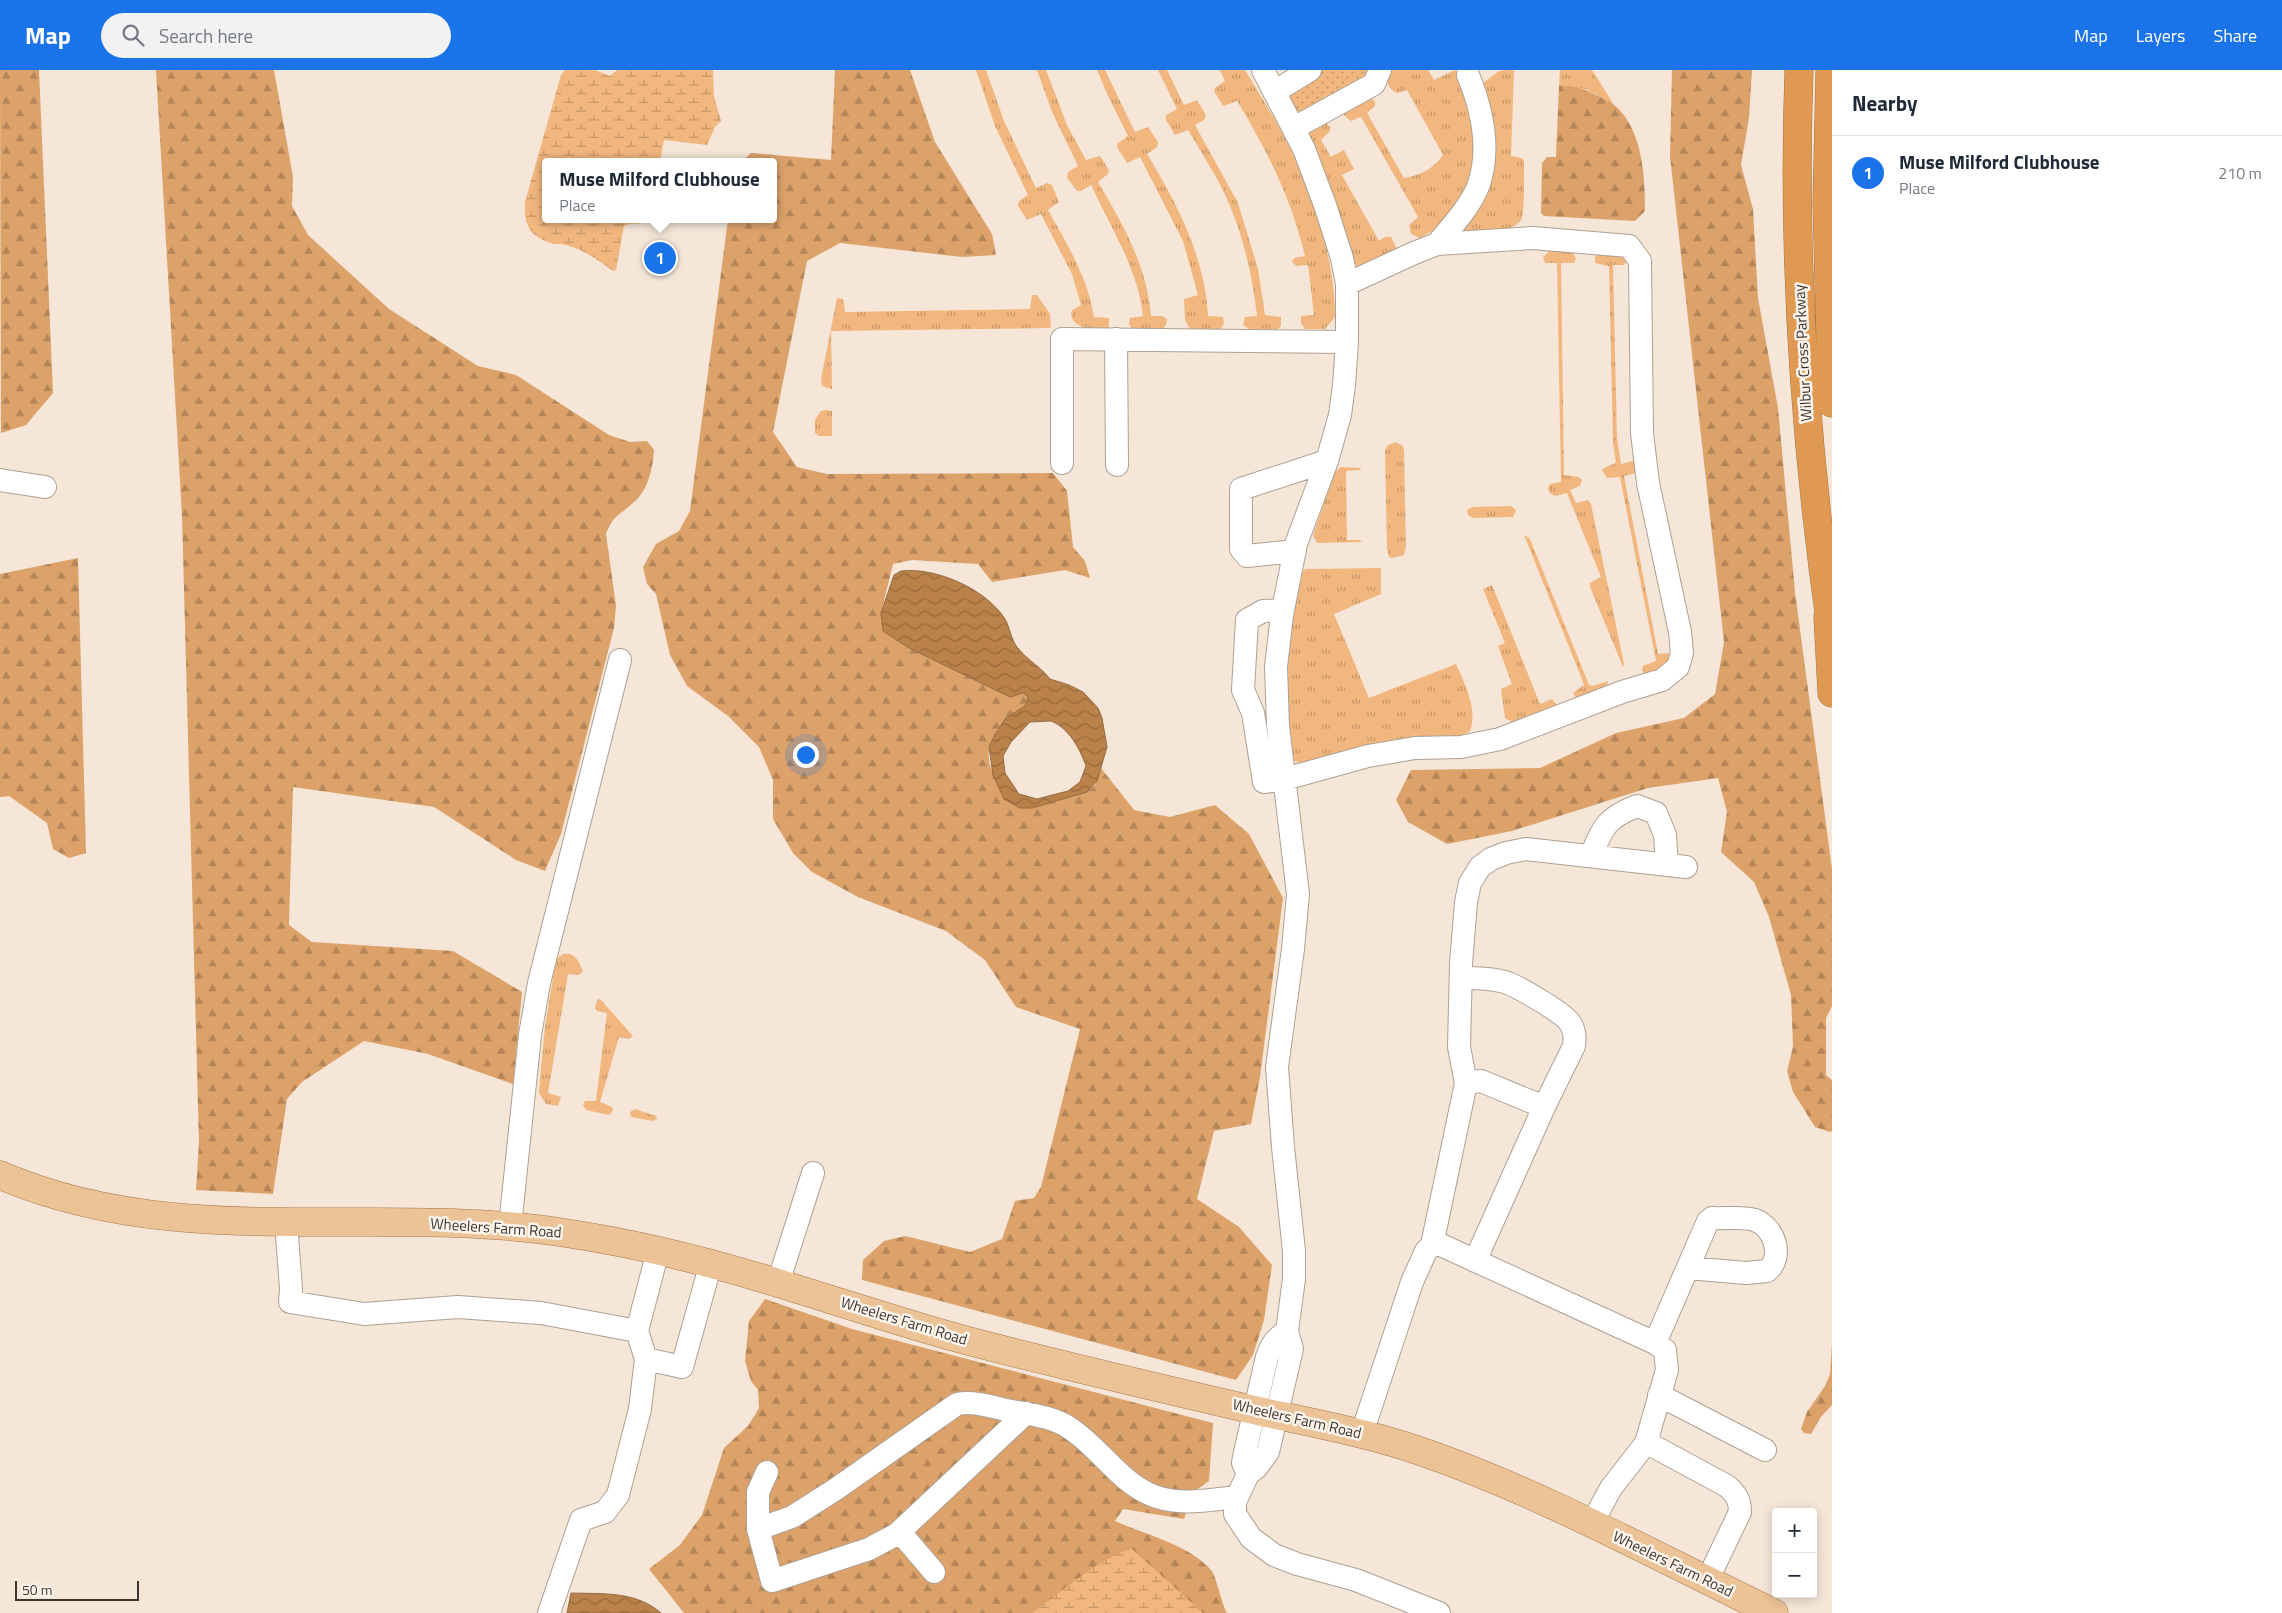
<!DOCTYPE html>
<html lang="en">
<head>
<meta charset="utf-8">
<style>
  body { margin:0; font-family:"Titillium Web",sans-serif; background:#f2f2f3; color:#1f2937 }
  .controls { position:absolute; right:15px; bottom:15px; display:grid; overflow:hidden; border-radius:5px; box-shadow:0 2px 12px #0003 }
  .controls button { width:45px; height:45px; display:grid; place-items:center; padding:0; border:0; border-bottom:1px solid #e0e1e3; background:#fff; color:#1f2937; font:25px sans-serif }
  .scale { position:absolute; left:15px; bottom:12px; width:124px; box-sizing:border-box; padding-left:5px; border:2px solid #3b3530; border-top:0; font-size:14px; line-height:18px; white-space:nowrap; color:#3b3530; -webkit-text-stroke:4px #fdf4ec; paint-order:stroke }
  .you { position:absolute; left:805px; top:684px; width:18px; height:18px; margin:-12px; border:4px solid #fff; border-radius:50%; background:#1a73e8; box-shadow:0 0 0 8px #1a73e833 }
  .badge { display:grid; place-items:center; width:32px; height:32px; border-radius:50%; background:#1a73e8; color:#fff; font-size:16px; font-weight:700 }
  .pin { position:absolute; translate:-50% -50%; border:2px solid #fff; box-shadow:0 1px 5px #0006 }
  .popup { position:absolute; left:542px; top:88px; width:235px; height:65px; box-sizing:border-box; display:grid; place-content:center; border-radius:5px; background:#fff; filter:drop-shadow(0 1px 4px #0005); font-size:16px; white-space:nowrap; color:#747a83 }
  .popup b { font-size:19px; color:#1f2937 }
  .popup::after { content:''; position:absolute; left:50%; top:100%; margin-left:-10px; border:10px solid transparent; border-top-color:#fff }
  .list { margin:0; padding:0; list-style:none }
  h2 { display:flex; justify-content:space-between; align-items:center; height:65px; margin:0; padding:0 20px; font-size:21px }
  h2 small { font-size:16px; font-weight:400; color:#747a83 }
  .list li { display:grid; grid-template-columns:32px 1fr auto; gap:15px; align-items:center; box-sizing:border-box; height:75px; padding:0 20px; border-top:1px solid #e0e1e3 }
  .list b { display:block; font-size:19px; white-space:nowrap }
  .list p { margin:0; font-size:16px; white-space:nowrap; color:#747a83 }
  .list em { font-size:16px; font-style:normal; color:#747a83 }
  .icon { flex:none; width:28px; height:28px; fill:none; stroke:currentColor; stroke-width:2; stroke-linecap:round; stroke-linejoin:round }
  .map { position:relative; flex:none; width:1832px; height:1543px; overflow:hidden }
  header { display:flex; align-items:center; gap:30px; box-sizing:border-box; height:70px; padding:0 25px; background:#1a73e8; color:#fff }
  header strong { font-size:24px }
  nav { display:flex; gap:28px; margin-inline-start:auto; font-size:18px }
  .search { width:350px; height:45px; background:#f2f2f3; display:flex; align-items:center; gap:12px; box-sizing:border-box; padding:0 18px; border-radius:28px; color:#747a83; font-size:19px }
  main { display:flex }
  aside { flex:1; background:#fff }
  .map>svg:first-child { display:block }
  .grass { fill:url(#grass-tufts) }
  .forest { fill:url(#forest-firs) }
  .wetland { fill:url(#wetland-marsh) }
  .garden { fill:url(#garden-dots) }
  .water { fill:url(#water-waves); stroke:#946a42; fill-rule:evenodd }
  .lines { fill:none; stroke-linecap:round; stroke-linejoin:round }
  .minor-casing { stroke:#aea093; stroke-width:24 }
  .major-casing { stroke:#a67646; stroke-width:29 }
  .highway-casing { stroke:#a67646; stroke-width:29 }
  .minor { stroke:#fff; stroke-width:22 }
  .major { stroke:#ecc297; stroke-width:28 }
  .highway { stroke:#df9952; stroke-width:28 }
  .labels { text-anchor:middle; stroke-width:5; stroke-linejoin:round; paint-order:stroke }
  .street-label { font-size:15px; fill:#3b3530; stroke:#fdf4ec }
</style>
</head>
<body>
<header>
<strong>Map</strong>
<div class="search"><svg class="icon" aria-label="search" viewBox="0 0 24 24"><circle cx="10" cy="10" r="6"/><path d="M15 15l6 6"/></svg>Search here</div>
<nav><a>Map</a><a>Layers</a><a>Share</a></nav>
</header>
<main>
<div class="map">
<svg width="1832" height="1543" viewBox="0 0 1832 1543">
  <defs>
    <pattern id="grass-tufts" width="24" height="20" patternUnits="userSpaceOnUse" patternTransform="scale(1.25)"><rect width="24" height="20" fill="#f2b77f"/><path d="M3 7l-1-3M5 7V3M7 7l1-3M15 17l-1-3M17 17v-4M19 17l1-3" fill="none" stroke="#c59668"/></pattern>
    <pattern id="forest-firs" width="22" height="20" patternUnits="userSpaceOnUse" patternTransform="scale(1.25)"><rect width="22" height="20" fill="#dca26a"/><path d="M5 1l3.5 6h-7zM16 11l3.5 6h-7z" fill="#b48558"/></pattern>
    <pattern id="wetland-marsh" width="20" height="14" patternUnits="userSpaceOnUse" patternTransform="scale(1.25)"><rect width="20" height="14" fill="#f2b77f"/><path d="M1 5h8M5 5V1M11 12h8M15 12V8" fill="none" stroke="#c59668"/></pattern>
    <pattern id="garden-dots" width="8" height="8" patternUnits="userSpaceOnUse" patternTransform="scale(1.25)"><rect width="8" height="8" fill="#f2b77f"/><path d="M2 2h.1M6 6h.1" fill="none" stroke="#c59668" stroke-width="1.8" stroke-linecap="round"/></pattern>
    <pattern id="water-waves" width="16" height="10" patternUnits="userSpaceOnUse" patternTransform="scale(1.25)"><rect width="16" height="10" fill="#ba814a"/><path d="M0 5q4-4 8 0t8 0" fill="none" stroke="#986a3e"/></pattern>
  </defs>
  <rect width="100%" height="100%" fill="#f5e6d8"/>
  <path class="grass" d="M976 0H986L1004 51 1036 118 1047 113 1052 115 1059 132 1048 140C1067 174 1088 208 1094 247L1109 248V259C1097 259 1067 260 1072 240L1081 235 1072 204 1041 144 1027 150 1018 136 1019 131 1028 125 995 56Z
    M1037 0H1046L1067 55 1086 90 1100 86 1109 100 1108 104 1098 112C1123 154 1147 196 1151 246H1162L1167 249 1166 255 1162 260 1132 259 1129 254 1130 248 1143 246C1138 199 1111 158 1091 115L1081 121H1077L1067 108 1068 102 1078 96 1052 42Z
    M1097 0H1105L1135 62 1148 57 1158 72 1157 77 1147 84C1177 133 1205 187 1208 246L1223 247 1224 253 1221 259H1190L1185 250 1184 229 1198 225 1183 171 1140 87 1127 93 1117 77 1118 73 1128 66 1108 26Z
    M1158 0H1167L1184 35 1197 30 1206 45 1204 50 1195 55 1238 133 1258 199 1265 245 1281 247V256L1278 259H1249L1243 255 1245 247 1257 246C1252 202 1242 160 1223 120 1212 99 1200 80 1188 60L1175 65 1166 50V45L1177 39Z
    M1220 0H1245C1263 30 1283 60 1297 93 1318 140 1335 195 1335 247L1325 259H1305L1301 253V246L1314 245 1308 195 1296 196 1292 192 1294 188 1305 186C1291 128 1268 82 1237 31L1223 36 1214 21 1215 18 1225 11Z
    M1387 0H1428L1434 10 1455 0 1463 14 1477 70 1469 116 1437 158 1420 168 1411 164 1409 155 1418 147 1361 47 1351 51 1344 45V42L1371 27 1375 32V36L1367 43 1404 108C1421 105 1433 99 1443 85L1407 20 1397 23C1387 19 1386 10 1387 0Z
    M1505 0H1514L1511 86 1522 88 1524 91C1524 101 1525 143 1521 150 1512 165 1472 161 1457 161L1468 150 1483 13 1499 1Z
    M1560 0H1592L1613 33 1585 19 1559 16Z
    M1326 53 1330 57V61L1321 70 1331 87 1344 80 1354 99 1342 105 1379 171 1385 167H1391L1397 179 1360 199 1354 193 1334 126 1310 67V61Z
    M1550 179 1572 181 1576 189 1574 193H1561L1564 405 1579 407 1582 410 1580 416 1570 420 1576 433 1588 430 1591 434 1624 594 1623 597 1590 517V513L1601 507 1567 423 1555 426 1550 423 1548 418 1550 414 1561 412 1557 193H1545L1543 188Z
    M1599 182H1621L1628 190 1624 195H1613L1617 368 1621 394 1633 391 1637 394 1636 403 1624 406 1658 584 1668 583 1673 587 1655 602 1644 605 1642 600 1643 596 1656 591 1620 407 1607 408 1602 400 1604 398 1616 393 1613 373 1609 196 1595 193V186Z
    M1032 225H1037L1050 244 1051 258 831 261 832 319 822 316 821 309 837 228 843 229 845 242 1030 239Z
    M826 340 832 341V366H819L815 363V350L821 341Z
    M1395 372 1403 376 1404 381 1406 477 1404 485 1392 488 1389 487 1387 479 1385 381 1387 376Z
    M1341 397 1361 398 1360 400 1346 401 1347 470H1360L1362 472 1317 473 1313 465 1335 402Z
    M1511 436 1516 440 1513 447 1473 448 1468 445 1467 440 1472 437Z
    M1524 465 1530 469 1589 615 1593 616 1608 611 1607 617 1581 629 1576 628 1573 623 1584 615 1582 609Z
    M1381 498V524L1334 544 1369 628 1456 594C1465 614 1478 639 1470 661L1458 668 1299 693 1293 690 1287 674 1286 620 1293 535 1300 503 1306 499Z
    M1492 515 1540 634 1552 629 1557 635 1556 637 1514 653 1505 648 1501 619 1512 614 1498 576 1505 573 1483 519Z
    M563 884C576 882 578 891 583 901L579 905 568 904 548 1023 561 1027 558 1036 546 1034 539 1023 540 1009 545 957 556 889Z
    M600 929 633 966 629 969 619 967 600 1032 612 1037 613 1041 609 1045 586 1040 583 1035 585 1031H596L607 943 597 941 595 938 597 930Z
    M635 1039 656 1046 657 1049 653 1051 631 1047 630 1042Z"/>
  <path class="forest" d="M0 0H39L53 323 26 355 1 363Z
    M156 0H274L293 107 292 136 308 165 389 239 478 296 516 305 609 365 630 372 647 371 654 380C653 398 648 421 633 433 621 444 611 447 606 464L616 536 614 558 561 764 545 801 516 790 434 737 293 717 289 855 312 872 453 881 522 922 513 1014 428 984 364 971 302 1012 287 1029 273 1124 196 1120 199 1073 182 446Z
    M835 0H910L935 72 992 164 996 185 962 187 840 173 807 191 773 362 797 397 827 404 1053 403 1067 421 1073 477 1085 491 1090 508 1065 500 992 512 978 494 912 490 893 494 881 543 883 561 909 578 1008 626 1011 627 1022 623 1028 626 1026 635C1003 647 980 673 992 701 995 708 1024 731 1032 738L1087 722 1095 715 1101 698 1134 740 1170 747 1215 735 1249 764 1283 828 1260 1007 1251 1054 1214 1061 1197 1129 1239 1157 1272 1195 1264 1250 1253 1285 1236 1310 862 1210 863 1190 884 1171 905 1166 970 1182 1002 1169 1015 1131 1034 1128 1041 1117 1080 959 1016 937 985 890 946 861 858 827 812 802 793 783 773 749V710L759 677 728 646 687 616 670 585 656 524 647 514 643 497 656 474 679 461 690 441 728 149H774V92H741L751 83 831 90Z
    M1672 0H1752L1749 48 1741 95 1753 139 1758 228 1778 338 1795 522 1832 799V936L1826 948V1005L1832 1010V1061L1830 1062 1815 1057 1793 1022 1787 1001 1793 977 1791 925 1769 847 1754 812 1721 782 1727 742 1718 708 1648 718 1512 761 1447 774 1408 752 1396 730 1411 700 1540 698 1616 663 1684 648 1715 624 1724 572 1670 86Z
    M1559 16C1573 15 1584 19 1596 25 1602 28 1609 30 1613 34 1643 58 1645 106 1645 141L1635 151 1544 146 1541 143 1542 93 1547 87H1556Z
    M78 488 86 783 69 788 53 779 47 753 9 726 0 727V504Z
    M765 1229 852 1259 1213 1353 1209 1411 1193 1422 1184 1449 1123 1439 1115 1451C1144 1464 1190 1475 1211 1500 1216 1505 1221 1532 1227 1543H684L649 1499 680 1475 702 1445 724 1378 748 1356 759 1338 758 1320 751 1311 745 1291 749 1251Z
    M1832 1273V1335L1821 1347 1811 1364 1804 1363 1801 1359 1807 1342 1825 1316 1830 1304Z"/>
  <path class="wetland" d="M565 0H595L610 6 617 0H713L714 26 721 51 715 57 707 75 664 70 660 92H546V149H649C641 157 633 151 624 156L616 200 613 201C599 191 583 179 566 175 561 173 555 175 551 173 528 166 524 153 525 132L561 5Z
    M1132 1479 1203 1543H1032C1059 1524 1100 1487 1132 1479Z"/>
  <path class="garden" d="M1321 0H1371L1370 3 1299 45 1286 24Z"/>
  <path class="water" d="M901 501C936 497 986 519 1005 549 1010 558 1011 569 1017 577 1027 590 1041 597 1050 609L1069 615 1083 622 1098 638 1102 648 1107 677 1097 711 1087 722 1032 738H1020L1004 729 993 705 989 677 995 664 1006 648 1026 635 1028 626 1022 623 1011 627 1008 626 909 578 883 561 881 543 894 505ZM1051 651C1069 658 1080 679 1086 696L1080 712 1068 721 1037 729 1019 724 1005 703 1003 686 1011 672 1030 652Z
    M571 1523C603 1524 636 1521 661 1543H567Z"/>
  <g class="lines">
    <defs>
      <path id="minor" d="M1263 0 1304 79 1325 135 1342 188 1347 214V272L1344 315 1340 345 1327 391 1296 474 1282 545 1276 597 1278 656 1298 824 1293 879 1277 997 1283 1077 1294 1181V1209L1287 1261 1292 1279 1268 1382 1256 1398 1248 1404 1235 1432V1444L1251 1468 1274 1485 1297 1494 1356 1510 1439 1543
        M1274 22 1310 0
        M1294 58 1374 14 1380 0
        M1437 174C1452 156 1471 136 1479 114 1491 77 1482 39 1468 5
        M1116 269 1117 395
        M1062 393V269L1347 272
        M0 410 45 417
        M1295 481 1247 486 1241 479V419L1327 391
        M1283 540 1263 541 1247 550 1243 620 1253 643 1264 712 1285 709 1368 686 1415 678 1461 677 1500 669 1622 622 1662 610 1678 597 1682 583 1680 562 1648 413 1642 363 1640 191 1629 176 1533 168 1437 174 1414 183 1347 214
        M1591 786C1603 757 1606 748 1637 736L1656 743 1665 765 1667 795
        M1461 908C1476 908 1493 908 1508 913 1520 918 1564 943 1570 953 1575 961 1575 967 1574 976L1544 1037
        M1466 1013 1459 977 1461 894 1466 832 1470 813 1480 797 1491 789 1506 783 1526 779 1686 797
        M286 1152 291 1219 290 1232 364 1244 458 1237 541 1243 637 1261 658 1181
        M510 1156 530 965 539 913 620 590
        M1432 1175 1466 1013 1481 1011 1544 1037 1475 1191
        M778 1213 813 1103
        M646 1289 682 1297 711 1193
        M1659 1325 1765 1380
        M1026 1343 897 1464 869 1479 772 1511 758 1459 792 1447 836 1419 957 1334C973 1331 990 1336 1006 1340 1027 1344 1053 1346 1071 1359 1099 1378 1117 1408 1147 1423 1174 1437 1208 1430 1237 1427
        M1362 1363 1412 1212 1426 1181 1432 1175H1441L1655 1273 1708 1151 1712 1148C1724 1149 1743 1146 1755 1150 1775 1158 1784 1187 1767 1201L1746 1203 1688 1198
        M1646 1373 1667 1300 1665 1280 1655 1273
        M1248 1404 1243 1393 1245 1382 1267 1287C1271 1275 1276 1268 1287 1261
        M1591 1455 1611 1418 1646 1373 1653 1376 1727 1416C1736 1424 1740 1430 1740 1442L1707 1511
        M758 1459V1422L767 1402
        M900 1462 934 1502
        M549 1543 581 1450 605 1442 618 1425 640 1339 646 1289 637 1261"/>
      <path id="major" d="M0 1105C179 1182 372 1134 559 1162 635 1173 711 1192 784 1215 843 1233 902 1253 961 1269 1059 1295 1159 1318 1258 1341 1313 1353 1367 1363 1420 1381 1542 1423 1657 1487 1774 1543"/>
      <path id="highway" d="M1799 0C1792 189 1805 377 1832 564
        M1830 0 1827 133 1832 333
        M1828 547 1832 623"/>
    </defs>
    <use href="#minor" class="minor-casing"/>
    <use href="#major" class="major-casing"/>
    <use href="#highway" class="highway-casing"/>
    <use href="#minor" class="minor"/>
    <use href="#major" class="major"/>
    <use href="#highway" class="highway"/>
  </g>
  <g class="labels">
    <g class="street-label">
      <text transform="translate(1803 283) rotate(-93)" y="5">Wilbur Cross Parkway</text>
      <text transform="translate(496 1158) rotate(4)" y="5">Wheelers Farm Road</text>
      <text transform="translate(904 1251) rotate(17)" y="5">Wheelers Farm Road</text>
      <text transform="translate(1297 1349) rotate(13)" y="5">Wheelers Farm Road</text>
      <text transform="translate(1673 1494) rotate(26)" y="5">Wheelers Farm Road</text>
    </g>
  </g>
</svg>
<div class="controls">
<button>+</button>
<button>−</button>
</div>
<div class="scale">50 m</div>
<div class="you"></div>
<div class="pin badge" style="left:660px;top:188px">1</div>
<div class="popup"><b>Muse Milford Clubhouse</b>Place</div>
</div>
<aside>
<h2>Nearby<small></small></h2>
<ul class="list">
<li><span class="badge">1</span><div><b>Muse Milford Clubhouse</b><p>Place</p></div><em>210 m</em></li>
</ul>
</aside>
</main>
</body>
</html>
